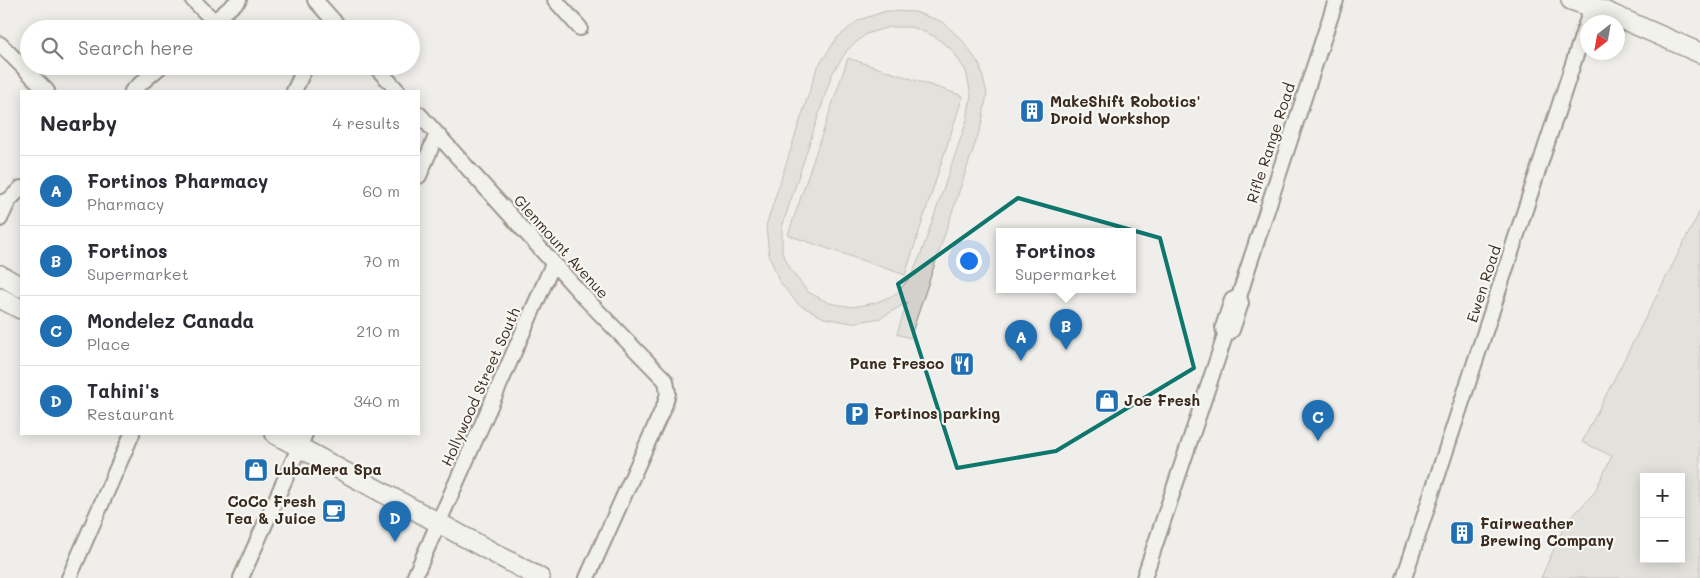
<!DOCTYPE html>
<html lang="en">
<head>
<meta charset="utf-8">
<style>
  body { margin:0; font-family:Mali,sans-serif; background:#f2f2f3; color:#2b2b33 }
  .controls { position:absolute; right:15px; bottom:15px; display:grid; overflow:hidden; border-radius:0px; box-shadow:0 2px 12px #0003 }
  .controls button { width:45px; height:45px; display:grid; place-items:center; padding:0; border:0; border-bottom:1px solid #e1e1e2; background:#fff; color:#2b2b33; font:25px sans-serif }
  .compass { position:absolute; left:1580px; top:15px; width:45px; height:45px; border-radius:50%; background:#fff; box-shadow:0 2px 12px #0003; rotate:211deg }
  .you { position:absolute; left:968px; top:260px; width:18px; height:18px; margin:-12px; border:4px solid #fff; border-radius:50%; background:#1a73e8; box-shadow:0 0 0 8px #1a73e833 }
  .badge { display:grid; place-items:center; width:32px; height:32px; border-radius:50%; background:#1f6fb2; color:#fff; font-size:16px; font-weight:700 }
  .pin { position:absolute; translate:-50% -41px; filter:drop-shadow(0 1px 2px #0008) }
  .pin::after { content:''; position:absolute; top:26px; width:18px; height:15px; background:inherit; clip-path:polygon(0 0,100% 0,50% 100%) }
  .popup { position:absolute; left:996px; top:228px; width:140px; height:65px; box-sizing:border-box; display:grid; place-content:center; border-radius:0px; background:#fff; filter:drop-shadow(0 1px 4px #0005); font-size:16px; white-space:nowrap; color:#7c7c81 }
  .popup b { font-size:19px; color:#2b2b33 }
  .popup::after { content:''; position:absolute; left:50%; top:100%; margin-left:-10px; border:10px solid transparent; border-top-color:#fff }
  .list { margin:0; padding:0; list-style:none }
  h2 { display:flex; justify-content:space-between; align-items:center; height:65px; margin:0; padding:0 20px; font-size:21px }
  h2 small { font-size:16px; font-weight:400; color:#7c7c81 }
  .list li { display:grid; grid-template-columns:32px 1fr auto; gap:15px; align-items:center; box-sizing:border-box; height:70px; padding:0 20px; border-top:1px solid #e1e1e2 }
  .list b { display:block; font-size:19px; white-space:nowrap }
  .list p { margin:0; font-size:16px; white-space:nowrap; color:#7c7c81 }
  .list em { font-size:16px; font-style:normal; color:#7c7c81 }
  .icon { flex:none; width:28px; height:28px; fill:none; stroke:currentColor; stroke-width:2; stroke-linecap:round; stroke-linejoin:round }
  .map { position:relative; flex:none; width:1700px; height:578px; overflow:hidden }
  .search { position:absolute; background:#fff; box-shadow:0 2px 12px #0003; left:20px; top:20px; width:400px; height:55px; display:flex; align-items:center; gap:12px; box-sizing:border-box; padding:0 18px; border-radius:28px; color:#7c7c81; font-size:19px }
  .panel { position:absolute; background:#fff; box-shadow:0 2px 12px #0003; left:20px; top:90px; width:400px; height:345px; border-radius:0px }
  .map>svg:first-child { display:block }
  .grass { fill:#d4d1cc; stroke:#887e75; fill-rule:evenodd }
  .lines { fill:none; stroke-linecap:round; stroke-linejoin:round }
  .street-casing { stroke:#3b2a1e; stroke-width:18 }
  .secondary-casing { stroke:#3b2a1e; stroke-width:22 }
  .street { stroke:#f6f6f2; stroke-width:14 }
  .secondary { stroke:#f6f6f2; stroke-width:19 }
  .marked { fill:none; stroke:#0f766e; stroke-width:4; stroke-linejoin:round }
  .labels { text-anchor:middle; stroke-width:4.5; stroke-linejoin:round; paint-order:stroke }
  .poi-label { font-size:15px; font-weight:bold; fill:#3b2a1e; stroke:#f6f6f2; text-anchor:start }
  .street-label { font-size:15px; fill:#3b2a1e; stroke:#f6f6f2 }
</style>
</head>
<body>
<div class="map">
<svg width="1700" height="578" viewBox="0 0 1700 578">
  <rect width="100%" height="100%" fill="#efeeea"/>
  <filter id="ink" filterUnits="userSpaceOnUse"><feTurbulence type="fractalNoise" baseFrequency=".02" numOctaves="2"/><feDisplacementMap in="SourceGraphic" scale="10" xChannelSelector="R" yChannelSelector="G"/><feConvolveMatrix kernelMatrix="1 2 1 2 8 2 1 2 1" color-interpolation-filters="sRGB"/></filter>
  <g filter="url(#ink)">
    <path class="grass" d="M886 11 915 12 943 22 964 42 980 66 987 93 982 123 910 338 897 334 907 302 881 318 852 323 824 318 798 304 779 281 769 255 766 226 817 68 837 38 859 20ZM889 27H912L934 36 952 50 966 71 971 95 967 120 921 254 912 275 896 294 875 303 852 307 829 303 808 292 793 273 782 253V227L832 74 848 49 866 34Z
      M848 58 963 96 905 275 788 235Z
      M1700 211V578H1541L1560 535 1570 519 1594 493 1612 456 1582 442ZM1644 477H1681V559H1644Z"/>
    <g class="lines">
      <defs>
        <path id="street" d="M193 0 214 21
          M315 0 341 29
          M555 0 580 28
          M205 29 239 0
          M0 44 47 91
          M375 66 398 91
          M132 91 161 66
          M294 91 306 66
          M419 114 584 297 666 381 668 393 665 404 587 578
          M419 176 437 134
          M0 203 9 200 21 188
          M0 219 9 200
          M1225 336 1232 330 1241 303 1239 297 1247 271 1336 0
          M69 578 132 434
          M241 578 305 434
          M414 578 553 264
          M1144 578 1225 336 1223 327 1232 300 1239 297
          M1404 578 1594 0"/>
        <path id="secondary" d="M1571 0 1604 11 1700 53
          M0 275 21 287
          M0 298 21 309
          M275 434 540 578"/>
      </defs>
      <use href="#street" class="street-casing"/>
      <use href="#secondary" class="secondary-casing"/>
      <use href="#street" class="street"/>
      <use href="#secondary" class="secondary"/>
    </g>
  </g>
  <path d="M0 0H1700V578H0ZM1018 198 1160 238 1194 368 1056 451 957 468 898 284Z" fill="#efeeea" fill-opacity=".55" fill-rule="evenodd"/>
  <path class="marked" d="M1018 198 1160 238 1194 368 1056 451 957 468 898 284Z"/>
  <defs>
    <symbol id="building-square" viewBox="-11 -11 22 22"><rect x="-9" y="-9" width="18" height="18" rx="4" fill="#1f6fb2" stroke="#f6f6f2"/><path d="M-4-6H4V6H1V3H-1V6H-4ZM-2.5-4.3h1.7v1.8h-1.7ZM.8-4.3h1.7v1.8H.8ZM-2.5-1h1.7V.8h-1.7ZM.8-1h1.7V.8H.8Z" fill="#fff"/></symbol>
    <symbol id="restaurant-square" viewBox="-11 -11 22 22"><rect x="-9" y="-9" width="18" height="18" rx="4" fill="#1f6fb2" stroke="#f6f6f2"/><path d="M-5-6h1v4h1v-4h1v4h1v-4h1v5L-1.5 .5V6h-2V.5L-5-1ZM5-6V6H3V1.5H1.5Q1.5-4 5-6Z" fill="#fff"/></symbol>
    <symbol id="shop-square" viewBox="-11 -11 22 22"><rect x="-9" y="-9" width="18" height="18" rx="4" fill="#1f6fb2" stroke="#f6f6f2"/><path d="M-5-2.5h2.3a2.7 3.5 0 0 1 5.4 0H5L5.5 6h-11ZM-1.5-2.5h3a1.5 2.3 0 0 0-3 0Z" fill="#fff"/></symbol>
    <symbol id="parking-square" viewBox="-11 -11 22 22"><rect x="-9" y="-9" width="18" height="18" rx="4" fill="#1f6fb2" stroke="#f6f6f2"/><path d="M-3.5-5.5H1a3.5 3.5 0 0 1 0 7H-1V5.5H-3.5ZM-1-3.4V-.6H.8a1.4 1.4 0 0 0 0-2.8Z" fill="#fff"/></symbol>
    <symbol id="cafe-square" viewBox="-11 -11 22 22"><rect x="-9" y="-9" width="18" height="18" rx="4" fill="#1f6fb2" stroke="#f6f6f2"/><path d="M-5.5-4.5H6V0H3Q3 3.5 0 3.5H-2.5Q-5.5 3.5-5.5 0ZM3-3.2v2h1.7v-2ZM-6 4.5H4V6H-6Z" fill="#fff"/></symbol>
  </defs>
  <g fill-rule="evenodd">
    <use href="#building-square" x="1018" y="97" width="28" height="28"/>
    <use href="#restaurant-square" x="948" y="350" width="28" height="28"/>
    <use href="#shop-square" x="1093" y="387" width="28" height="28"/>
    <use href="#parking-square" x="843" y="400" width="28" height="28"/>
    <use href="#shop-square" x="242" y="456" width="28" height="28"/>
    <use href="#cafe-square" x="320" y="497" width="28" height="28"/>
    <use href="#building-square" x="1448" y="519" width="28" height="28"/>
  </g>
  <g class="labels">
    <g class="poi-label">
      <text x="1050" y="107">MakeShift Robotics'<tspan x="1050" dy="17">Droid Workshop</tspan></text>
      <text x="944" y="369" text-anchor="end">Pane Fresco</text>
      <text x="1124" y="406">Joe Fresh</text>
      <text x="874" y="419">Fortinos parking</text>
      <text x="274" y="475">LubaMera Spa</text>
      <text x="316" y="507" text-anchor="end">CoCo Fresh<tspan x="316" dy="17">Tea &amp; Juice</tspan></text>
      <text x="1480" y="529">Fairweather<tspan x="1480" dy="17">Brewing Company</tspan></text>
    </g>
    <g class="street-label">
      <text transform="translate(1271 143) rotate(-72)" y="5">Rifle Range Road</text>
      <text transform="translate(561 247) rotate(48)" y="5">Glenmount Avenue</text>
      <text transform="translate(1484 284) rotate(-72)" y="5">Ewen Road</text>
      <text transform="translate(481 387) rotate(-66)" y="5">Hollywood Street South</text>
    </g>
  </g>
</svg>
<div class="controls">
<button>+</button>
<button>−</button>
</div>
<svg class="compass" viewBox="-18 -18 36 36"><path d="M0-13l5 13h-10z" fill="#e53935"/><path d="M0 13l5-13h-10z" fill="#7c7c81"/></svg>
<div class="you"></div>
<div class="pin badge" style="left:1021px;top:361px">A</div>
<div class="pin badge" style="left:1066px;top:350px">B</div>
<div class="popup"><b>Fortinos</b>Supermarket</div>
<div class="pin badge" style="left:1318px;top:441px">C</div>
<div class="pin badge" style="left:395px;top:542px">D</div>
<div class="search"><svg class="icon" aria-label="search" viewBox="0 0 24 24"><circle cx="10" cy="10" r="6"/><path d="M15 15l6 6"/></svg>Search here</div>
<section class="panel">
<h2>Nearby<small>4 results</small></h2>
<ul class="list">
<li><span class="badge">A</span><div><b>Fortinos Pharmacy</b><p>Pharmacy</p></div><em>60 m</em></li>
<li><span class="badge">B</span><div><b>Fortinos</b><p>Supermarket</p></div><em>70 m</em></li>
<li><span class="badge">C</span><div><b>Mondelez Canada</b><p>Place</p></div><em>210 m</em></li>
<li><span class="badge">D</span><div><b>Tahini's</b><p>Restaurant</p></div><em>340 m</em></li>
</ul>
</section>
</div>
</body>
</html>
